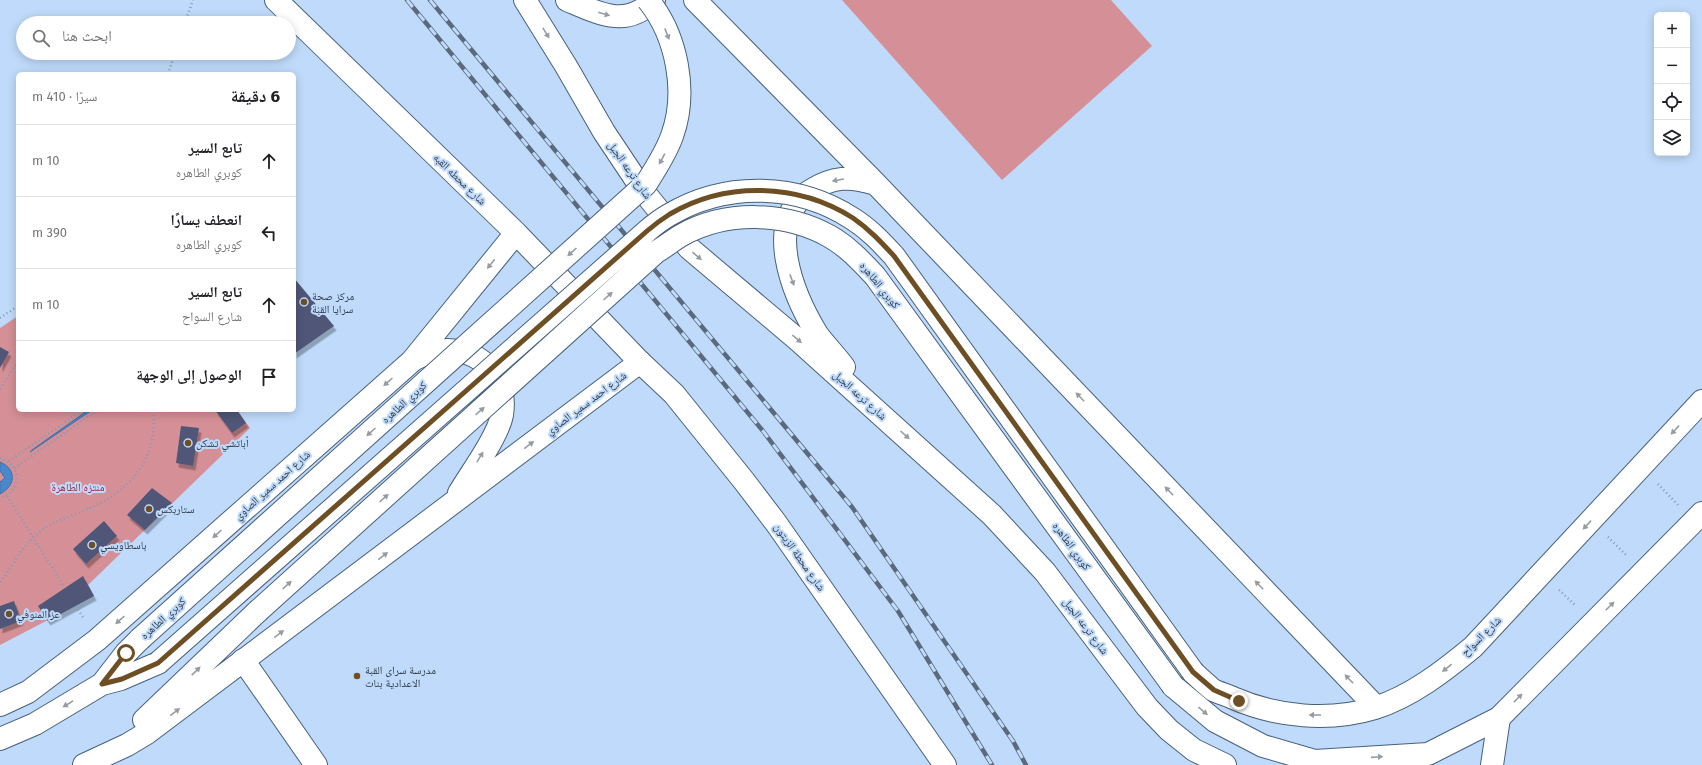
<!DOCTYPE html>
<html lang="ar">
<head>
<meta charset="utf-8">
<style>
  body { margin:0; font-family:"Fira Sans","Noto Naskh Arabic",sans-serif; background:#f2f2f2; color:#202124; direction:rtl }
  .controls { position:absolute; right:12px; top:12px; display:grid; overflow:hidden; border-radius:6px; box-shadow:0 2px 10px #0003 }
  .controls button { width:36px; height:36px; display:grid; place-items:center; padding:0; border:0; border-bottom:1px solid #e0e0e0; background:#fff; color:#202124; font:20px sans-serif }
  .stop { position:absolute; width:12px; height:12px; margin:-9px; border:3px solid #6e4f24; border-radius:50%; background:#fff }
  .stop.end { background:#6e4f24; border-color:#fff; box-shadow:0 1px 4px #0008 }
  .list { margin:0; padding:0; list-style:none }
  h2 { display:flex; justify-content:space-between; align-items:center; height:52px; margin:0; padding:0 16px; font-size:17px }
  h2 small { font-size:13px; font-weight:400; color:#757577 }
  .list li { display:grid; grid-template-columns:26px 1fr auto; gap:12px; align-items:center; box-sizing:border-box; height:72px; padding:0 16px; border-top:1px solid #e0e0e0 }
  .list b { display:block; font-size:15px; white-space:nowrap }
  .list p { margin:0; font-size:13px; white-space:nowrap; color:#757577 }
  .list em { font-size:13px; font-style:normal; color:#757577 }
  .icon { flex:none; width:22px; height:22px; fill:none; stroke:currentColor; stroke-width:2; stroke-linecap:round; stroke-linejoin:round }
  .map { position:relative; flex:none; width:1702px; height:765px; overflow:hidden; direction:ltr }
  .search { position:absolute; background:#fff; box-shadow:0 2px 10px #0003; left:16px; top:16px; width:280px; height:44px; display:flex; align-items:center; gap:10px; box-sizing:border-box; padding:0 14px; border-radius:22px; color:#757577; font-size:15px }
  .panel { position:absolute; background:#fff; box-shadow:0 2px 10px #0003; left:16px; top:72px; width:280px; height:340px; border-radius:6px; direction:rtl }
  .map>svg:first-child { display:block }
  .green { fill:#d58f96 }
  .water { fill:#4a88ce; stroke:#4271a5 }
  .building { fill:#4f5777; filter:url(#shadow) }
  .lines { fill:none; stroke-linecap:round; stroke-linejoin:round }
  .minor-casing { stroke:#48607b; stroke-width:24 }
  .tertiary-casing { stroke:#48607b; stroke-width:24 }
  .secondary-casing { stroke:#48607b; stroke-width:24 }
  .path { stroke:#859ab2; stroke-width:2.5; stroke-dasharray:1 3; stroke-linecap:butt }
  .minor { stroke:#fff; stroke-width:22 }
  .tertiary { stroke:#fff; stroke-width:22 }
  .secondary { stroke:#fff; stroke-width:22 }
  .rail-casing { stroke:#5a6a7c; stroke-width:4.5 }
  .rail { stroke:#bfdafa; stroke-width:3; stroke-dasharray:9; stroke-linecap:butt }
  .secondary-bridge-casing { stroke:#48607b; stroke-width:24; stroke-linecap:butt }
  .secondary-bridge { stroke:#fff; stroke-width:22 }
  .oneway { fill:#979ca2 }
  .route { stroke:#6e4f24; stroke-width:5 }
  .poi-dot { fill:#6e4f24; stroke:#bfdafa; stroke-width:1.5 }
  .labels { text-anchor:middle; stroke-width:4; stroke-linejoin:round; paint-order:stroke }
  .street-label { font-size:11px; fill:#2f3a46; stroke:#bfdafa }
  .poi-label { font-size:11px; fill:#2f3a46; stroke:#bfdafa; text-anchor:start }
  .park-label { font-size:11px; fill:#98203d; stroke:#bfdafa }
</style>
</head>
<body>
<div class="map">
<svg width="1702" height="765" viewBox="0 0 1702 765">
  <defs>
    <filter id="shadow"><feDropShadow dx="2.5" dy="4.5" stdDeviation="0" flood-color="#0004"/></filter>
  </defs>
  <rect width="100%" height="100%" fill="#bfdafa"/>
  <path class="green" d="M842 0H1111L1152 46 1002 180Z
    M18 316V410H237L250 428 88 585 94 596 0 645V328Z"/>
  <path class="water" d="M88 410H92L30 452 32 450Z
    M0 462C17 469 16 486 0 494V482L5 478 0 471Z"/>
  <path class="building" d="M294 278 334 326 294 354Z
    M0 347 9 352 0 368Z
    M215 410H237L246 423 232 433Z
    M181 426 199 428 193 466 176 463Z
    M152 488 172 503 145 530 127 515Z
    M104 521 117 536 86 564 73 549Z
    M83 576 94 596 48 621 38 606Z
    M14 601 21 621 0 629V606Z"/>
  <g class="lines">
    <defs>
      <path id="minor" d="M243 660 316 765"/>
      <path id="tertiary" d="M640 362 674 394 744 481 776 523 945 765
        M1492 765 1499 718"/>
      <path id="secondary" d="M525 0 566 66 604 132 644 192 689 248 798 340 992 515 1045 572 1147 707 1169 730 1194 750 1225 765
        M567 0C598 13 626 29 654 0
        M695 0 876 184 1376 707
        M415 359C458 334 510 363 502 415 498 436 471 473 459 493
        M844 367C836 356 825 345 817 334 794 296 762 222 810 191 833 176 850 176 876 184
        M1193 672C1199 678 1206 684 1213 690 1219 693 1227 695 1233 698 1277 717 1329 722 1375 708 1412 696 1444 671 1473 647L1702 401
        M102 684 126 653 140 639
        M1173 686 1215 721 1263 746 1315 761 1428 754 1499 718 1702 513
        M0 705 28 692 97 640 412 361 516 233
        M144 720 258 611
        M0 739 35 724 102 684 121 679 158 663
        M84 765 127 745 147 733 640 362 516 233 276 0"/>
    </defs>
    <use href="#minor" class="minor-casing"/>
    <use href="#tertiary" class="tertiary-casing"/>
    <use href="#secondary" class="secondary-casing"/>
    <path class="path" d="M185 23 193 0
      M168 74 175 53
      M0 318 18 306
      M0 389 18 362
      M0 458C22 464 22 492 0 498
      M9 461 83 410
      M15 468 97 410
      M1658 484 1678 505
      M7 496 65 588
      M1608 537 1626 555
      M0 582C6 576 9 569 14 562 21 550 30 539 42 530 55 520 71 516 86 510 130 492 159 458 153 410
      M1559 590 1576 606
      M76 606 84 619"/>
    <use href="#minor" class="minor"/>
    <use href="#tertiary" class="tertiary"/>
    <use href="#secondary" class="secondary"/>
    <defs>
      <path id="rail" d="M407 0 763 431 898 611 992 765
        M430 0 852 507 1013 741 1026 765"/>
    </defs>
    <use href="#rail" class="rail-casing"/>
    <use href="#rail" class="rail"/>
    <defs>
      <path id="secondary-bridge" d="M258 611 656 252C665 247 673 240 682 235 727 210 785 212 829 236 847 246 861 261 875 276L1173 686
        M140 639 646 184C656 168 666 153 672 136 688 92 677 36 648 0
        M158 663 647 231C654 225 662 219 669 215 726 181 798 183 853 219 869 229 881 242 894 256L1193 672"/>
    </defs>
    <use href="#secondary-bridge" class="secondary-bridge-casing"/>
    <use href="#secondary-bridge" class="secondary-bridge"/>
  </g>
  <defs><path id="oneway-solid" d="M-6-.8H1V-3.2L6.5 0L1 3.2V.8H-6Z"/></defs>
  <g class="oneway">
    <use href="#oneway-solid" transform="translate(604 14) rotate(16)"/>
    <use href="#oneway-solid" transform="translate(546 33) rotate(58)"/>
    <use href="#oneway-solid" transform="translate(667 34) rotate(69)"/>
    <use href="#oneway-solid" transform="translate(662 159) rotate(118)"/>
    <use href="#oneway-solid" transform="translate(838 180) rotate(170)"/>
    <use href="#oneway-solid" transform="translate(572 252) rotate(138)"/>
    <use href="#oneway-solid" transform="translate(697 256) rotate(41)"/>
    <use href="#oneway-solid" transform="translate(491 264) rotate(129)"/>
    <use href="#oneway-solid" transform="translate(792 280) rotate(70)"/>
    <use href="#oneway-solid" transform="translate(608 296) rotate(-42)"/>
    <use href="#oneway-solid" transform="translate(797 339) rotate(40)"/>
    <use href="#oneway-solid" transform="translate(388 382) rotate(138)"/>
    <use href="#oneway-solid" transform="translate(1080 397) rotate(-134)"/>
    <use href="#oneway-solid" transform="translate(480 411) rotate(-42)"/>
    <use href="#oneway-solid" transform="translate(1675 430) rotate(133)"/>
    <use href="#oneway-solid" transform="translate(371 432) rotate(138)"/>
    <use href="#oneway-solid" transform="translate(905 435) rotate(42)"/>
    <use href="#oneway-solid" transform="translate(529 445) rotate(-37)"/>
    <use href="#oneway-solid" transform="translate(480 457) rotate(-59)"/>
    <use href="#oneway-solid" transform="translate(1169 491) rotate(-134)"/>
    <use href="#oneway-solid" transform="translate(384 498) rotate(-42)"/>
    <use href="#oneway-solid" transform="translate(1587 525) rotate(133)"/>
    <use href="#oneway-solid" transform="translate(217 534) rotate(138)"/>
    <use href="#oneway-solid" transform="translate(383 556) rotate(-37)"/>
    <use href="#oneway-solid" transform="translate(287 585) rotate(-42)"/>
    <use href="#oneway-solid" transform="translate(1259 585) rotate(-134)"/>
    <use href="#oneway-solid" transform="translate(1610 606) rotate(-45)"/>
    <use href="#oneway-solid" transform="translate(120 620) rotate(138)"/>
    <use href="#oneway-solid" transform="translate(279 634) rotate(-37)"/>
    <use href="#oneway-solid" transform="translate(1447 668) rotate(141)"/>
    <use href="#oneway-solid" transform="translate(196 671) rotate(-44)"/>
    <use href="#oneway-solid" transform="translate(1349 679) rotate(-134)"/>
    <use href="#oneway-solid" transform="translate(1518 698) rotate(-45)"/>
    <use href="#oneway-solid" transform="translate(68 704) rotate(149)"/>
    <use href="#oneway-solid" transform="translate(1203 711) rotate(40)"/>
    <use href="#oneway-solid" transform="translate(175 712) rotate(-37)"/>
    <use href="#oneway-solid" transform="translate(1315 715) rotate(-180)"/>
    <use href="#oneway-solid" transform="translate(1377 757) rotate(-4)"/>
  </g>
  <g class="lines">
    <path class="route" d="M126 653 102 684 122 679 158 663 647 231C654 225 662 219 670 214 726 181 798 183 853 218 869 229 881 242 894 256L1193 672 1214 690 1239 701"/>
  </g>
  <g class="poi-dot">
    <circle cx="304" cy="302" r="4"/>
    <circle cx="188" cy="443" r="4"/>
    <circle cx="149" cy="509" r="4"/>
    <circle cx="92" cy="545" r="4"/>
    <circle cx="9" cy="614" r="4"/>
    <circle cx="357" cy="676" r="4"/>
  </g>
  <g class="labels">
    <g class="street-label">
      <text transform="translate(630 170) rotate(55)" y="4">شارع ترعه الجبل</text>
      <text transform="translate(460 179) rotate(44)" y="4">شارع محطه القبه</text>
      <text transform="translate(880 285) rotate(51)" y="4">كوبري الطاهره</text>
      <text transform="translate(860 395) rotate(42)" y="4">شارع ترعه الجبل</text>
      <text transform="translate(404 402) rotate(-42)" y="4">كوبري الطاهره</text>
      <text transform="translate(586 403) rotate(-37)" y="4">شارع احمد سمير الصاوي</text>
      <text transform="translate(272 485) rotate(-42)" y="4">شارع احمد سمير الصاوي</text>
      <text transform="translate(1072 546) rotate(54)" y="4">كوبري الطاهره</text>
      <text transform="translate(800 557) rotate(55)" y="4">شارع محطة الزيتون</text>
      <text transform="translate(163 618) rotate(-42)" y="4">كوبري الطاهره</text>
      <text transform="translate(1086 626) rotate(53)" y="4">شارع ترعه الجبل</text>
      <text transform="translate(1481 636) rotate(-45)" y="4">شارع السواح</text>
    </g>
    <g class="poi-label">
      <text x="312" y="300">مركز صحة<tspan x="312" dy="13">سرايا القبة</tspan></text>
      <text x="196" y="447">أباتشي تشكن</text>
      <text x="157" y="513">ستاربكس</text>
      <text x="100" y="549">باسطاويسي</text>
      <text x="17" y="618">عز المنوفي</text>
      <text x="365" y="674">مدرسة سراى القبة<tspan x="365" dy="13">الاعدادية بنات</tspan></text>
    </g>
    <g class="park-label">
      <text x="78" y="491">منتزه الطاهرة</text>
    </g>
  </g>
</svg>
<div class="controls">
<button>+</button>
<button>−</button>
<button><svg class="icon" aria-label="locate" viewBox="0 0 24 24"><circle cx="12" cy="12" r="6"/><path d="M12 2v4M12 18v4M2 12h4M18 12h4"/></svg></button>
<button><svg class="icon" aria-label="layers" viewBox="0 0 24 24"><path d="M12 4l9 5-9 5-9-5zM3 14l9 5 9-5"/></svg></button>
</div>
<div class="stop" style="left:126px;top:653px"></div>
<div class="stop end" style="left:1239px;top:701px"></div>
<div class="search"><svg class="icon" aria-label="search" viewBox="0 0 24 24"><circle cx="10" cy="10" r="6"/><path d="M15 15l6 6"/></svg>ابحث هنا</div>
<section class="panel">
<h2>6 دقيقة<small>سيرًا · 410 m</small></h2>
<ul class="list">
<li><svg class="icon" aria-label="ahead" viewBox="0 0 24 24"><path d="M12 20V5M6 11l6-6 6 6"/></svg><div><b>تابع السير</b><p>كوبري الطاهره</p></div><em>10 m</em></li>
<li><svg class="icon" aria-label="left" viewBox="0 0 24 24"><path d="M17 20v-9H6M10 6l-5 5 5 5"/></svg><div><b>انعطف يسارًا</b><p>كوبري الطاهره</p></div><em>390 m</em></li>
<li><svg class="icon" aria-label="ahead" viewBox="0 0 24 24"><path d="M12 20V5M6 11l6-6 6 6"/></svg><div><b>تابع السير</b><p>شارع السواح</p></div><em>10 m</em></li>
<li><svg class="icon" aria-label="arrive" viewBox="0 0 24 24"><path d="M6 21V4h12l-3 4 3 4H6"/></svg><div><b>الوصول إلى الوجهة</b></div></li>
</ul>
</section>
</div>
</body>
</html>
